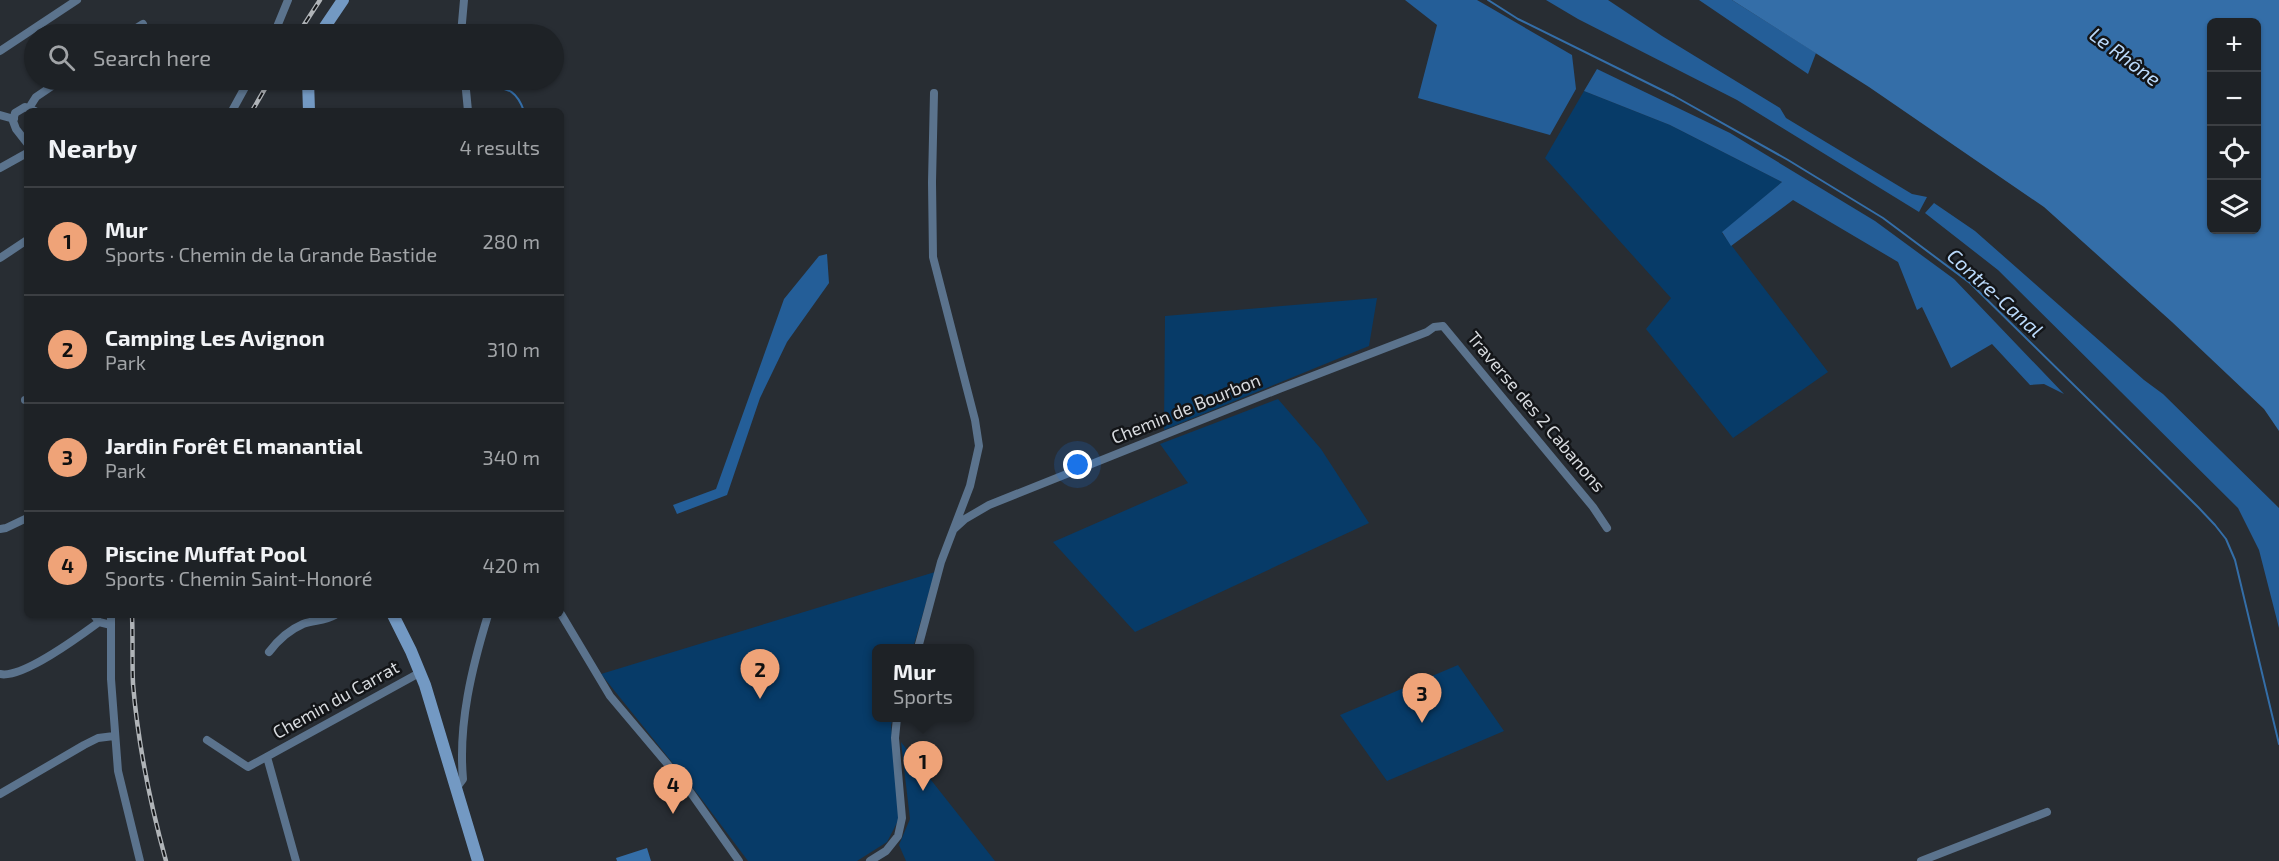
<!DOCTYPE html>
<html lang="en">
<head>
<meta charset="utf-8">
<style>
  body { margin:0; font-family:"Exo 2",sans-serif; background:#262a2e; color:#f1f3f6 }
  .controls { position:absolute; right:18px; top:18px; display:grid; overflow:hidden; border-radius:9px; box-shadow:0 2px 4px #0004 }
  .controls button { width:54px; height:54px; display:grid; place-items:center; padding:0; border:0; border-bottom:2px solid #3c3f43; background:#1e2226; color:#f1f3f6; font:30px sans-serif }
  .you { position:absolute; left:1078px; top:465px; width:21px; height:21px; margin:-15px; border:4px solid #fff; border-radius:50%; background:#1a73e8; box-shadow:0 0 0 9px #1a73e833 }
  .badge { display:grid; place-items:center; width:39px; height:39px; border-radius:50%; background:#efa378; color:#111; font-size:20px; font-weight:700 }
  .pin { position:absolute; translate:-50% -50px; filter:drop-shadow(0 2px 3px #0008) }
  .pin::after { content:''; position:absolute; top:32px; width:21px; height:18px; background:inherit; clip-path:polygon(0 0,100% 0,50% 100%) }
  .popup { position:absolute; left:872px; top:644px; width:102px; height:78px; box-sizing:border-box; display:grid; place-content:center; border-radius:9px; background:#1e2226; filter:drop-shadow(0 2px 4px #0005); font-size:20px; white-space:nowrap; color:#a1a4a7 }
  .popup b { font-size:22px; color:#f1f3f6 }
  .popup::after { content:''; position:absolute; left:50%; top:100%; margin-left:-12px; border:12px solid transparent; border-top-color:#1e2226 }
  .list { margin:0; padding:0; list-style:none }
  h2 { display:flex; justify-content:space-between; align-items:center; height:78px; margin:0; padding:0 24px; font-size:26px }
  h2 small { font-size:20px; font-weight:400; color:#a1a4a7 }
  .list li { display:grid; grid-template-columns:39px 1fr auto; gap:18px; align-items:center; box-sizing:border-box; height:108px; padding:0 24px; border-top:2px solid #3c3f43 }
  .list b { display:block; font-size:22px; white-space:nowrap }
  .list p { margin:0; font-size:20px; white-space:nowrap; color:#a1a4a7 }
  .list em { font-size:20px; font-style:normal; color:#a1a4a7 }
  .icon { flex:none; width:33px; height:33px; fill:none; stroke:currentColor; stroke-width:2; stroke-linecap:round; stroke-linejoin:round }
  .map { position:relative; flex:none; width:2279px; height:861px; overflow:hidden }
  .search { position:absolute; background:#1e2226; box-shadow:0 2px 4px #0004; left:24px; top:24px; width:540px; height:66px; display:flex; align-items:center; gap:15px; box-sizing:border-box; padding:0 21px; border-radius:33px; color:#a1a4a7; font-size:22px }
  .panel { position:absolute; background:#1e2226; box-shadow:0 2px 4px #0004; left:24px; top:108px; width:540px; height:510px; border-radius:9px }
  .map>svg:first-child { display:block }
  .green { fill:#073b68 }
  .forest { fill:#245e98 }
  .water { fill:#346ea8; fill-rule:evenodd }
  .lines { fill:none; stroke-linecap:round; stroke-linejoin:round }
  .stream { stroke:#346ea8; stroke-width:2 }
  .street { stroke:#5b738d; stroke-width:8 }
  .secondary { stroke:#7399c3; stroke-width:12 }
  .rail-casing { stroke:#b0b4b8; stroke-width:4.5 }
  .rail { stroke:#131518; stroke-width:2; stroke-dasharray:7; stroke-linecap:butt }
  .labels { text-anchor:middle; stroke-width:5; stroke-linejoin:round; paint-order:stroke }
  .street-label { font-size:18px; fill:#d7dade; stroke:#131518 }
  .water-label { font-size:20px; font-style:italic; fill:#bbdafb; stroke:#131518 }
</style>
</head>
<body>
<div class="map">
<svg width="2279" height="861" viewBox="0 0 2279 861">
  <rect width="100%" height="100%" fill="#282d33"/>
  <path class="green" d="M1584 91 1670 125 1782 182 1722 233 1828 372 1733 438 1646 329 1671 298 1545 158Z
    M1377 298 1369 346 1164 430 1165 316Z
    M1278 399 1321 449 1369 523 1135 632 1053 542 1188 483 1160 444Z
    M935 572 913 648H876V718H893L891 725 900 805 899 819 887 842 857 861H748L700 797 601 674Z
    M1458 665 1504 731 1387 781 1340 715Z
    M901 742 995 861H906L899 845 910 819Z"/>
  <path class="forest" d="M1405 0H1477L1572 55 1576 89 1550 135 1418 98 1437 25Z
    M1546 0H1608L1662 36 1780 108 1786 118 1912 194 1927 197 1919 212 1737 100 1578 19Z
    M1699 0H1732L1816 53 1808 74Z
    M1597 69 1730 133 1875 221 1954 279 2064 394 2044 384 2030 385 1992 344 1951 368 1922 307 1917 310 1898 262 1793 200 1731 246 1722 232 1782 182 1670 125 1584 91Z
    M1934 203 1975 231 2144 380 2163 394 2279 508V628L2259 550 2238 508 1998 270 1925 213Z
    M827 254 829 283 787 342 760 398 727 495 677 514 673 505 716 489 784 299 819 256Z"/>
  <path class="water" d="M1732 0H2279V431L2264 409 2172 322 2044 207 1869 87ZM2212 22H2256V230H2212Z
    M647 848 651 861H617L616 858Z"/>
  <g class="lines">
    <path class="stream" d="M1488 0 1518 19 1674 96 1788 160 1883 218 1970 283 2198 507 2215 525 2226 539 2235 560 2279 744
      M475 82C500 92 513 81 524 111"/>
    <path class="street" d="M127 34 143 24
      M274 34 288 0
      M461 34 464 0
      M0 51 77 0
      M465 80 468 111
      M29 108 36 97 61 80
      M232 111 249 80
      M0 115 14 119
      M27 143 16 129 13 121 15 113 25 107 35 111
      M0 168 27 153
      M0 258 27 240
      M25 400H27
      M0 529 6 528 27 518
      M954 529 965 519 989 505 1279 389 1427 332 1434 327 1443 326 1593 507 1607 528
      M561 614 610 696 686 786 739 861
      M94 615 99 622 111 625
      M111 615V679L118 771 140 861
      M918 648 941 562 970 486 979 446 975 420 933 257 932 182 934 93
      M269 652C278 640 289 630 303 624 314 620 325 621 335 615
      M0 674C22 679 80 636 99 622
      M207 740 248 767 421 672
      M267 757 296 861
      M457 787 463 779C458 724 472 667 488 615
      M0 794 84 745 98 738 114 736
      M870 861 886 851 898 836 902 818 895 738 897 718
      M1921 861 2047 812"/>
    <path class="secondary" d="M320 34 343 0
      M308 80 309 111
      M393 615 411 651 425 685 478 861"/>
    <defs>
      <path id="rail" d="M298 34 320 0
        M252 111 270 80
        M132 615C133 638 132 661 133 684 138 744 150 803 166 861"/>
    </defs>
    <use href="#rail" class="rail-casing"/>
    <use href="#rail" class="rail"/>
  </g>
  <g class="labels">
    <g class="street-label">
      <text transform="translate(1186 409) rotate(-22)" y="6">Chemin de Bourbon</text>
      <text transform="translate(1536 412) rotate(50)" y="6">Traverse des 2 Cabanons</text>
      <text transform="translate(336 700) rotate(-29)" y="6">Chemin du Carrat</text>
    </g>
    <g class="water-label">
      <text transform="translate(2125 57) rotate(37)" y="7">Le Rhône</text>
      <text transform="translate(1995 293) rotate(42)" y="7">Contre-Canal</text>
    </g>
  </g>
</svg>
<div class="controls">
<button>+</button>
<button>−</button>
<button><svg class="icon" aria-label="locate" viewBox="0 0 24 24"><circle cx="12" cy="12" r="6"/><path d="M12 2v4M12 18v4M2 12h4M18 12h4"/></svg></button>
<button><svg class="icon" aria-label="layers" viewBox="0 0 24 24"><path d="M12 4l9 5-9 5-9-5zM3 14l9 5 9-5"/></svg></button>
</div>
<div class="you"></div>
<div class="pin badge" style="left:923px;top:791px">1</div>
<div class="popup"><b>Mur</b>Sports</div>
<div class="pin badge" style="left:760px;top:699px">2</div>
<div class="pin badge" style="left:1422px;top:723px">3</div>
<div class="pin badge" style="left:673px;top:814px">4</div>
<div class="search"><svg class="icon" aria-label="search" viewBox="0 0 24 24"><circle cx="10" cy="10" r="6"/><path d="M15 15l6 6"/></svg>Search here</div>
<section class="panel">
<h2>Nearby<small>4 results</small></h2>
<ul class="list">
<li><span class="badge">1</span><div><b>Mur</b><p>Sports · Chemin de la Grande Bastide</p></div><em>280 m</em></li>
<li><span class="badge">2</span><div><b>Camping Les Avignon</b><p>Park</p></div><em>310 m</em></li>
<li><span class="badge">3</span><div><b>Jardin Forêt El manantial</b><p>Park</p></div><em>340 m</em></li>
<li><span class="badge">4</span><div><b>Piscine Muffat Pool</b><p>Sports · Chemin Saint-Honoré</p></div><em>420 m</em></li>
</ul>
</section>
</div>
</body>
</html>
